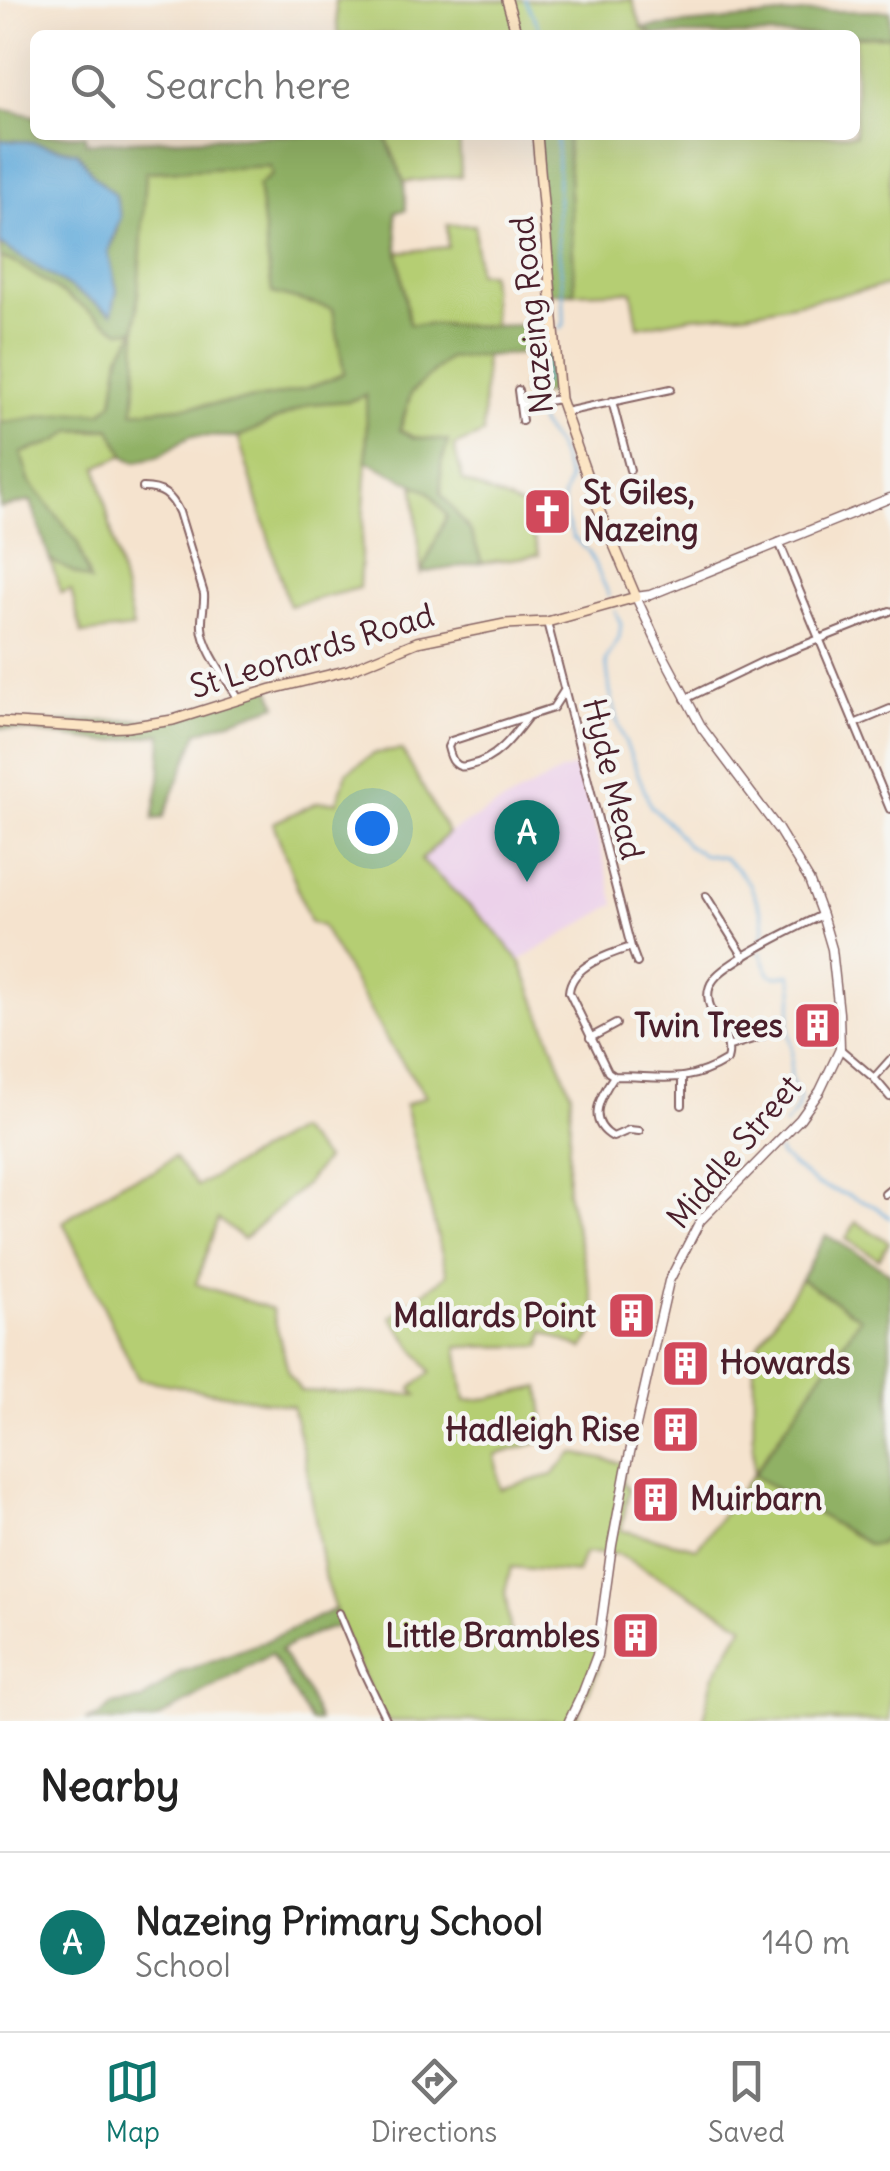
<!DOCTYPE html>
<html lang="en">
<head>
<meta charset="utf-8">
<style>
  body { margin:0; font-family:Delius,sans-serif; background:#f2f2f2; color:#222 }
  .you { position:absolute; left:372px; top:828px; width:35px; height:35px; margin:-25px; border:8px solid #fff; border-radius:50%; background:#1a73e8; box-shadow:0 0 0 15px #1a73e833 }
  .badge { display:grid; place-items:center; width:65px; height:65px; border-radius:50%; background:#0f766e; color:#fff; font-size:32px; font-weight:700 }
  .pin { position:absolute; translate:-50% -82px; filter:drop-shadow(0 2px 5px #0008) }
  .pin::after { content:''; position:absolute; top:52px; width:35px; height:30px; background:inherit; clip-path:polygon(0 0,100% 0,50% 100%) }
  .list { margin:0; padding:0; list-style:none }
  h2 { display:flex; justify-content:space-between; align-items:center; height:130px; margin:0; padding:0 40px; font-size:42px }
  h2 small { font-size:32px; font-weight:400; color:#767676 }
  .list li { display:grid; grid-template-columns:65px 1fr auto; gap:30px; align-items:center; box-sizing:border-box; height:180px; padding:0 40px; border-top:2px solid #e0e0e0 }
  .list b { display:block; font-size:38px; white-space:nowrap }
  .list p { margin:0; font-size:32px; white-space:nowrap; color:#767676 }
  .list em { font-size:32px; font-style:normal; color:#767676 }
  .icon { flex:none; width:55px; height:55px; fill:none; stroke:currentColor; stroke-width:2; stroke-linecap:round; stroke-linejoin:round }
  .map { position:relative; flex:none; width:890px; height:1721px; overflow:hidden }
  .search { position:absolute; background:#fff; box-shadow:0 10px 40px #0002; left:30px; right:30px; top:30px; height:110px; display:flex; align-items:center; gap:25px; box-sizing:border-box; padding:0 35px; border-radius:15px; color:#767676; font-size:38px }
  .sheet { height:310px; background:#fff }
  nav { display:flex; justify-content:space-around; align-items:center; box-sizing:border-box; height:140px; border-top:2px solid #e0e0e0; background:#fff; font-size:28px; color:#767676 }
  nav a { display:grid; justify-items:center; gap:5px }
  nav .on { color:#0f766e }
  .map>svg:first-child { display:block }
  .built { fill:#ecd1ea }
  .green { fill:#b5ce73; stroke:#80764f; stroke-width:2.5 }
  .forest { fill:#90b165; stroke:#6d6848; stroke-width:2.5; fill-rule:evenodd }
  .water { fill:#64abdb; stroke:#576583; stroke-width:2.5 }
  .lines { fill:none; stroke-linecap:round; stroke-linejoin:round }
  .stream { stroke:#64abdb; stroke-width:2.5 }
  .minor-casing { stroke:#866464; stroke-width:10 }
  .tertiary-casing { stroke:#866464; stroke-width:11 }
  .secondary-casing { stroke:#866464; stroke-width:12 }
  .minor { stroke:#fff; stroke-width:6 }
  .tertiary { stroke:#fff; stroke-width:8 }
  .secondary { stroke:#fce5c4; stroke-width:9 }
  .labels { text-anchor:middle; stroke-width:9; stroke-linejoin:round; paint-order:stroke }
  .street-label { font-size:32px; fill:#4a1f2b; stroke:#f6f6f2 }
  .poi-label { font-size:32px; font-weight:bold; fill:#4a1f2b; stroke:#f6f6f2; text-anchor:end }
</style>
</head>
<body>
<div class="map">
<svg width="890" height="1721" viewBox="0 0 890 1721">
  <rect width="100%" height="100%" fill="#f6f6f2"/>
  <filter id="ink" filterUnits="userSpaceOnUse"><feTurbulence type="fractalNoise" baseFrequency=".01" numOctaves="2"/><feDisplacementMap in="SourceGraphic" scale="20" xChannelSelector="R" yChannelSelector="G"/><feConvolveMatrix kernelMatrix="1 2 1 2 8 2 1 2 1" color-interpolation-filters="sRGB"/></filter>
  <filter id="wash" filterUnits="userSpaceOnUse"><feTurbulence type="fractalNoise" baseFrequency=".0048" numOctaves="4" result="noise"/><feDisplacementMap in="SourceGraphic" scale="40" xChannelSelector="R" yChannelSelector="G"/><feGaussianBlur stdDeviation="2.25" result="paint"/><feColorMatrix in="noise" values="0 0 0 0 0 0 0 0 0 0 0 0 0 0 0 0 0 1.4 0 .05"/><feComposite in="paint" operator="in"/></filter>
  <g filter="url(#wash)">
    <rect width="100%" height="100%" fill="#f5e3ce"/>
    <path class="built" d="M579 766 615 904 520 960 491 926 420 859 448 833 561 771Z"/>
    <path class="green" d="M335 0H632L642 28 655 35H338Z
      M890 36V285L746 313 691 317 638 327 632 291 575 293 567 135H855V37Z
      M385 135H459L461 176 404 182Z
      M270 166 333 309 349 401 367 395V461L359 588 289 606 232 416H45L0 423V257L18 264 120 331 146 171Z
      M447 225H475L477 273H490L494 326 409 324 398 252 448 247Z
      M485 356 483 434 454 446 463 481 525 508 539 555 482 563 471 532 441 494V465L448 441 413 437 400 431 411 393 448 358Z
      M110 428 124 455 97 467 133 628 82 634 71 590 61 593 50 560 89 580 77 541 29 481 20 453 58 441 71 430 94 431Z
      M414 484 429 492 447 516 421 573Z
      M402 750 448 833 421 860 494 929 521 963 571 1093 567 1192 599 1323 583 1349 544 1332 541 1346 457 1347 465 1401 490 1398 540 1387 547 1440 495 1455 500 1489 552 1475 573 1453 622 1463 623 1483 629 1489 621 1530 697 1548 753 1474 754 1351 801 1279 861 1318 753 1474 879 1544 890 1534V1721H703L713 1677 744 1625 618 1554 584 1553 577 1573 511 1567 505 1592 511 1635 601 1650 597 1672 575 1721H383L343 1633 325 1580 305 1458 292 1406 138 1379 63 1222 122 1182 153 1172 174 1157 197 1186 297 1130 325 1159 306 1184 243 1239 218 1219 196 1284 272 1309 289 1374 301 1391 417 1395 411 1389 431 1372 391 1317 447 1275 405 1105 426 1096 388 1042 322 926 310 922 273 823 318 802H337L347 772 375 753Z
      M856 1222 889 1242 879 1259 846 1239Z"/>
    <path class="forest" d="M825 11H890V36L655 35 642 28Z
      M0 109 35 116V135H85L86 143 277 135H385L404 182 406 210 395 212 398 252 409 324 494 326 550 324 554 393 524 396 523 386 538 384 535 353 448 358 411 393 400 430 413 437 448 441 441 465V494L471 532 482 563 421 573 447 516 429 492 367 461 366 395 349 401 310 404 239 437 191 436 159 456 136 462 126 458 110 428 71 431 58 441 21 453 29 481 77 541 90 581 50 560 31 501 0 508V423L67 413 102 412 113 402 120 355 136 330 120 331 18 264 0 257V244L111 312 117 290 108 252 118 230 115 195 95 177 77 152 31 142 0 140ZM270 166 272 175 258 185 272 293 333 309 344 373C281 405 201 403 133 412L137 382 136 329 146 172Z
      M532 135H567L575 293H547L543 221Z
      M269 685 277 705 198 732 163 818 153 819 160 779 162 734 108 742 0 728V721L20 724 164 719Z
      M826 1235 890 1273V1534L879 1544 869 1545 753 1475 860 1318 801 1279Z
      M335 1609 340 1626 316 1633 280 1650 307 1692 319 1721H310L271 1654 159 1718 150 1721H86L101 1715 111 1705 143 1700 178 1673 266 1641Z"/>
    <path class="water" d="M0 140 31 142 77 152 95 177 115 195 121 217 108 252 117 290 112 313 0 244Z"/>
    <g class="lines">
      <path class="stream" d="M525 0 537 23 540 35
        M556 135C560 170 556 204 558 238 560 268 565 296 564 325L560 328
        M536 393 544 380 548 337
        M535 406 540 424 557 446 569 480 563 498 566 519 573 537 589 552 609 595
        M615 611 621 624 619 638 606 660 610 691 617 721 651 807 671 825 686 844 702 854 724 858 738 870 750 885 762 913 764 927 762 940
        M760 952 770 974 776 977 790 974C796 990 792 1004 789 1021 787 1032 792 1041 792 1052 791 1076 787 1075 800 1097L797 1110 785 1125
        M779 1151 781 1156 816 1184 850 1196 876 1207 890 1218"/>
    </g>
  </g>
  <g filter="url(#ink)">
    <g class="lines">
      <defs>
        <path id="minor" d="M518 390 522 421
          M612 401 630 470
          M520 405 560 399
          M565 412 671 389
          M143 488C162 488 171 495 179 512L204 594C205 606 201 615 202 627 203 649 227 679 238 698
          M779 542 890 809
          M547 622 631 947 637 963
          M685 699 764 661 890 611
          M527 718C512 738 496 760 470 765 463 767 460 768 454 762 452 760 449 751 448 747L451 741 553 708 564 691
          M854 724 890 709
          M706 896 744 957
          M631 947C609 954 571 966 569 992L608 1072 614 1076C660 1076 685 1086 727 1060 733 1041 717 1026 711 1009 707 999 707 988 714 979 728 960 798 927 822 915
          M590 1038 616 1024
          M730 1046 763 1036
          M840 1049 874 1078 890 1097
          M614 1076C601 1095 585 1121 613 1137L629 1130 639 1131
          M874 1078 890 1060
          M682 1105V1078
          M885 1194 890 1190
          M339 1613 363 1671 387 1721"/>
        <path id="tertiary" d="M569 1721 583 1692 597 1655 612 1545 626 1470 669 1281 700 1221 800 1119 820 1091 840 1049 839 1013 832 949 822 915 809 880 778 829 702 728 662 653 636 597 650 595 890 498"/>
        <path id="secondary" d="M507 0 517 35
          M0 722 98 728 128 727 173 720 272 689 349 670 417 642 505 624 547 622 636 597 597 505 560 399 537 135"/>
      </defs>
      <use href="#minor" class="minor-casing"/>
      <use href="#tertiary" class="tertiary-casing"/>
      <use href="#secondary" class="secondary-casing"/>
      <use href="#minor" class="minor"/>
      <use href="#tertiary" class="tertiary"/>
      <use href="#secondary" class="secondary"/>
    </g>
  </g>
  <defs>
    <symbol id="church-square" viewBox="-11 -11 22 22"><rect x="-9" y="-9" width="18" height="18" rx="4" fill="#d1495b" stroke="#f6f6f2"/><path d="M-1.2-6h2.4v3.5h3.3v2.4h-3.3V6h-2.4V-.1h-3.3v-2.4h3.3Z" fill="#fff"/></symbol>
    <symbol id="building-square" viewBox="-11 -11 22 22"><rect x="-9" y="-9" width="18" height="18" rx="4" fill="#d1495b" stroke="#f6f6f2"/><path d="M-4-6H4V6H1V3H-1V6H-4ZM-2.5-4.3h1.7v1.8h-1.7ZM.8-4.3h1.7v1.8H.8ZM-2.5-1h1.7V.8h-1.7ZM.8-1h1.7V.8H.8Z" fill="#fff"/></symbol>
  </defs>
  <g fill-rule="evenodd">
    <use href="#church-square" x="520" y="484" width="55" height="55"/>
    <use href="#building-square" x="790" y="998" width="55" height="55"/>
    <use href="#building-square" x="604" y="1288" width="55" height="55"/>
    <use href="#building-square" x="658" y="1336" width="55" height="55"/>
    <use href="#building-square" x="648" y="1402" width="55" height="55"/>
    <use href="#building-square" x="628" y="1472" width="55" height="55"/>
    <use href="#building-square" x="608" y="1608" width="55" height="55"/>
  </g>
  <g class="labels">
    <g class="street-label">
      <text transform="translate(532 315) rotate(-96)" y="11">Nazeing Road</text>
      <text transform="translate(312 651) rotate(-17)" y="11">St Leonards Road</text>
      <text transform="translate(613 779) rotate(76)" y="11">Hyde Mead</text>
      <text transform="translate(734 1152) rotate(-50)" y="11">Middle Street</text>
    </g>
    <g class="poi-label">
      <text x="583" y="504" text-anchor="start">St Giles,<tspan x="583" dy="37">Nazeing</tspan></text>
      <text x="783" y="1037">Twin Trees</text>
      <text x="596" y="1327">Mallards Point</text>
      <text x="720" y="1374" text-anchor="start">Howards</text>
      <text x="640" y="1441">Hadleigh Rise</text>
      <text x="690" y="1510" text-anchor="start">Muirbarn</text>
      <text x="600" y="1647">Little Brambles</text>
    </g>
  </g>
</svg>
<div class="you"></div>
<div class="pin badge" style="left:527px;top:882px">A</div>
<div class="search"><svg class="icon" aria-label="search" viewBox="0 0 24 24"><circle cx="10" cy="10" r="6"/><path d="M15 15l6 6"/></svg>Search here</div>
</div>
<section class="sheet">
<h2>Nearby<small></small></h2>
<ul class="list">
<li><span class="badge">A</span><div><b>Nazeing Primary School</b><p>School</p></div><em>140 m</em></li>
</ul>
</section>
<nav>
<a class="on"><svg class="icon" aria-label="map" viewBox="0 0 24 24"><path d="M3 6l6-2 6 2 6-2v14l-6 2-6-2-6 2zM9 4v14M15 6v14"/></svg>Map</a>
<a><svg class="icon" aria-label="directions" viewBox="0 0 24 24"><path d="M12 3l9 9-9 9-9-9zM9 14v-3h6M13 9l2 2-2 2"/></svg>Directions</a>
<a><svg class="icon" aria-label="saved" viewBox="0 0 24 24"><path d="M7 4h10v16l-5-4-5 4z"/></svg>Saved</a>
</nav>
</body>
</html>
